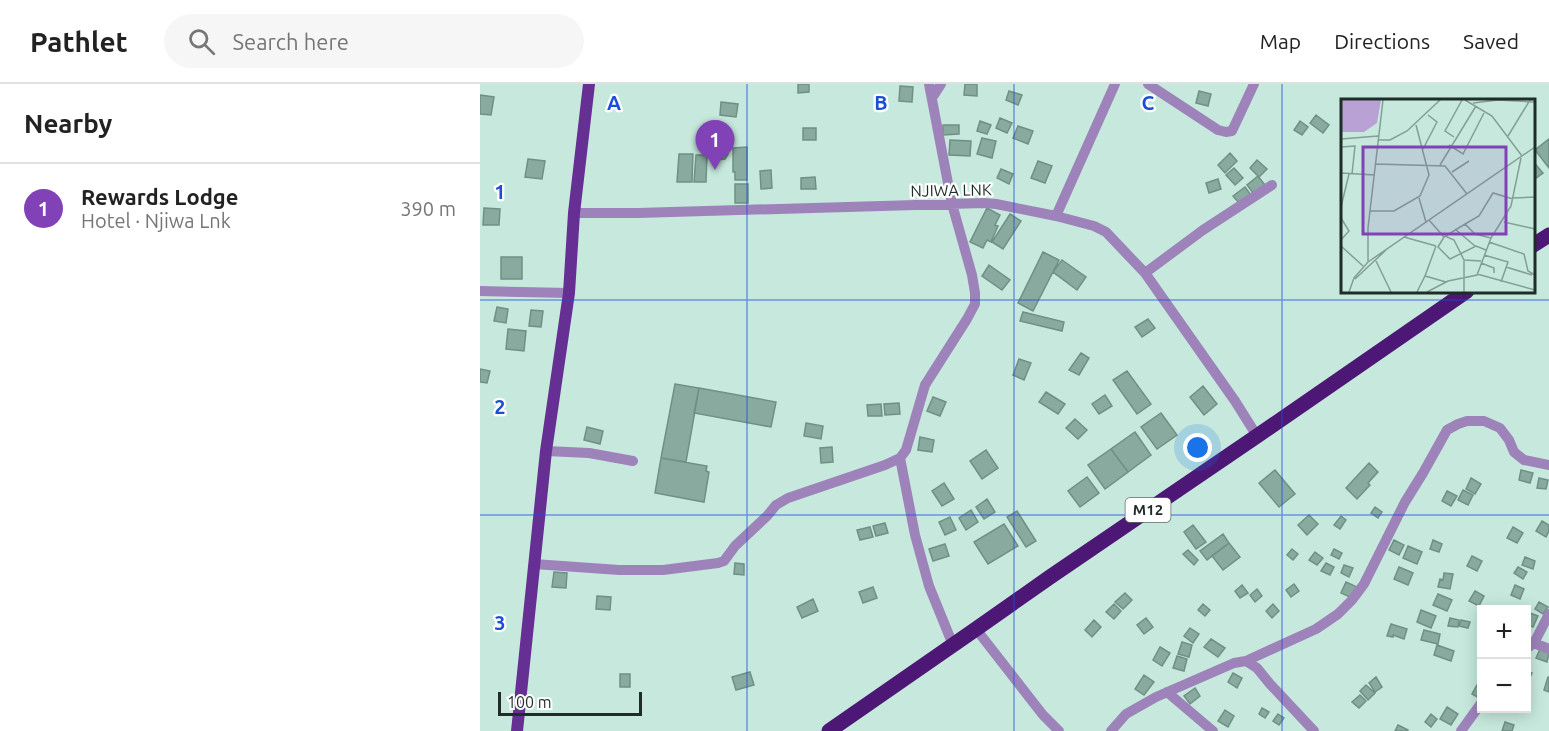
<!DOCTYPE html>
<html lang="en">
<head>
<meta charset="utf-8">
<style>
  body { margin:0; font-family:Ubuntu,sans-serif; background:#f6f6f6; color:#222 }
  .controls { position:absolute; right:18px; bottom:18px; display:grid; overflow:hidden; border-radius:0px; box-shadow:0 3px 15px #0003 }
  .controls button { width:54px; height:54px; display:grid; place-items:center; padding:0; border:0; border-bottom:2px solid #e0e0e0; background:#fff; color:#222; font:30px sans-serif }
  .scale { position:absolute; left:18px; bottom:15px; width:144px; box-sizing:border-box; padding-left:6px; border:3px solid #1f2d28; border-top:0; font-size:16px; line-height:21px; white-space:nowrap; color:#1f2d28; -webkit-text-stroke:4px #fff; paint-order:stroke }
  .you { position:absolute; left:718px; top:364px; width:21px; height:21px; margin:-15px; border:4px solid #fff; border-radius:50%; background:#1a73e8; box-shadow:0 0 0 9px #1a73e833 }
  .badge { display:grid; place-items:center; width:39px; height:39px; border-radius:50%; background:#8142b7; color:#fff; font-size:20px; font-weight:700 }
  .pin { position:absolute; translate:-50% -50px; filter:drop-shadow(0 2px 3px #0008) }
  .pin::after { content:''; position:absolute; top:32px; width:21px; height:18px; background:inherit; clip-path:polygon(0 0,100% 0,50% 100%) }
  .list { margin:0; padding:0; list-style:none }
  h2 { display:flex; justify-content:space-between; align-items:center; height:78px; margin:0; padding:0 24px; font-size:26px }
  h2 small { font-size:20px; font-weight:400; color:#767676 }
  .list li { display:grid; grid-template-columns:39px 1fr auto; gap:18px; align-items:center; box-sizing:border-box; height:90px; padding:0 24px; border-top:2px solid #e0e0e0 }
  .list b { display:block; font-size:22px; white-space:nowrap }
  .list p { margin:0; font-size:20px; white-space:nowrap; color:#767676 }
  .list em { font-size:20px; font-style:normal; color:#767676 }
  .icon { flex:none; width:33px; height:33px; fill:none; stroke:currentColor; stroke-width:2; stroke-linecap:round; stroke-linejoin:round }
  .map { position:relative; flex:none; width:1069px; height:647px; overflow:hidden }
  header { display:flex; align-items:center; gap:36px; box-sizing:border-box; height:84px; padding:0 30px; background:#fff; border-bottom:2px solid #e0e0e0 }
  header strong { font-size:28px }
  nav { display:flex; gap:33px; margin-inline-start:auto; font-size:21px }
  .search { width:420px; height:54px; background:#f6f6f6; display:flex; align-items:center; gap:15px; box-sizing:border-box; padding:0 21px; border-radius:33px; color:#767676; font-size:22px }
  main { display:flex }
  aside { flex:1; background:#fff }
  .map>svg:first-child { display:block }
  .building { fill:#89aa9f; stroke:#6f9085; stroke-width:1.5 }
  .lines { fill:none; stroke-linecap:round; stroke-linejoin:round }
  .minor { stroke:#9d83ba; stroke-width:10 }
  .major { stroke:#652f93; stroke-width:12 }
  .highway { stroke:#4d1775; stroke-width:15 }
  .grid { fill:none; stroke:#1d4ed8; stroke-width:1.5; stroke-opacity:0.55 }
  .labels { text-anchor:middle; stroke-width:4.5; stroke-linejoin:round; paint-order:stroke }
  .shield { fill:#fff; stroke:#626c68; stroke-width:1.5 }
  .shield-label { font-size:15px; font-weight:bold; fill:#1f2d28 }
  .street-label { font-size:16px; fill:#1f2d28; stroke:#fff }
  .inset-road { fill:none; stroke:#849e95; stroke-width:1.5 }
  .view { fill:#8142b7; fill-opacity:0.15; stroke:#8142b7; stroke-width:3 }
  .inset-edge { fill:none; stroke:#1f2d28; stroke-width:3 }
  .grid-label { font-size:20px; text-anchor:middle; font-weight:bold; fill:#1d4ed8; stroke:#fff; stroke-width:4.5; stroke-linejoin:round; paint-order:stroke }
</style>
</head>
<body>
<header>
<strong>Pathlet</strong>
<div class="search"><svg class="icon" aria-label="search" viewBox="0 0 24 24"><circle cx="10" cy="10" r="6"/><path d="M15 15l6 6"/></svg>Search here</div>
<nav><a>Map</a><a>Directions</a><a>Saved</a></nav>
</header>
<main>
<aside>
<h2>Nearby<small></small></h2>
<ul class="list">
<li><span class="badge">1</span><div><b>Rewards Lodge</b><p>Hotel · Njiwa Lnk</p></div><em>390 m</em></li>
</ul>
</aside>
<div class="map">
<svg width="1069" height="647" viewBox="0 0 1069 647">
  <rect width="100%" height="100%" fill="#c7e9dd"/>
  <path class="building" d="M318 0H329V8L318 9Z
    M485 0H497V12L484 11Z
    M420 2 433 3 432 18 419 17Z
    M529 7 542 11 538 21 526 16Z
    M719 7 731 10 728 22 716 19Z
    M0 11 14 13 11 31 0 30Z
    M241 18 258 20 256 33 240 31Z
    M836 31 849 41 843 49 830 39Z
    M520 34 532 39 527 49 516 44Z
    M500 37 511 41 507 50 497 47Z
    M820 37 828 43 822 51 814 46Z
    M463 41H479V50L463 51Z
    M538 42 553 47 548 60 533 54Z
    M323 44H336V56H323Z
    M502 54 516 57 512 74 497 70Z
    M1069 55V84L1055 66Z
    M470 56 491 57 490 72 469 71Z
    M232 61H248V70L245 75 235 76 232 71Z
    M267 63V96H255V88H253V64Z
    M750 69 757 77 745 89 738 81Z
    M199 70H213L212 98H197Z
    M216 71H227L226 98H214Z
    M48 75 65 77 62 95 45 93Z
    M777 76 787 85 779 93 770 84Z
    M1052 76 1063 89 1052 97Z
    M558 77 572 82 565 99 551 94Z
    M754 84 763 94 755 101 746 91Z
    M521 85 533 90 529 100 517 94Z
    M291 86 292 104 281 105 280 87Z
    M778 92 785 101 773 109 767 101Z
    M335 93 336 105H321V94Z
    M738 95 741 105 729 109 726 99Z
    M255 100H268V119H255Z
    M765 103 771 111 760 120 753 112Z
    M4 124 20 125 19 141H3Z
    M507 124 520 131 515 141 518 142 511 158 507 156 503 164 490 158Z
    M530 130 541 137 523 165 512 158Z
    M563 168 579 176 553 227 538 219Z
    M21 173H42V195H21Z
    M582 176 606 193 597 206 573 188Z
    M509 181 530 196 522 206 502 192Z
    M17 223 28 225 26 239 14 237Z
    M51 226 63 227 61 243 49 242Z
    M543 228 584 238 582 247 540 237Z
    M668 235 675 244 662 253 655 243Z
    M28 245 46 247 44 267 26 265Z
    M601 269 609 274 599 291 589 286Z
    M539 275 551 279 544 296 533 291Z
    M0 285 10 287 7 299 0 298Z
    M647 287 671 320 657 330 633 296Z
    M195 300 219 304 206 378 181 374Z
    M723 302 737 320 724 331 710 313Z
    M219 304 296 318 291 343 214 329Z
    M566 308 585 320 578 330 559 318Z
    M625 311 632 322 619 330 612 320Z
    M453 313 466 318 460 332 447 327Z
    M419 319 420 330 405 331 404 320Z
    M401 320 402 332H388L387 321Z
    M681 329 697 351 677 365 661 343Z
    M595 335 607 346 598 355 586 344Z
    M326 339 343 342 341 355 324 352Z
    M107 343 123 347 120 360 104 356Z
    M655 348 671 371 648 388 631 365Z
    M440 353 454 356 452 368 438 366Z
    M352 363 353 378 341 379 340 364Z
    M631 365 648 388 625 405 608 381Z
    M506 366 518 384 502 395 490 377Z
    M181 374 227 382 226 387 229 388 224 418 175 409Z
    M889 379 898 388 888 399 890 401 877 415 866 404Z
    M795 386 815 410 799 423 779 399Z
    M1041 386 1053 389 1050 399 1039 396Z
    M607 393 619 409 600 423 588 407Z
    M991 394 1001 400 995 410 986 405Z
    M1059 394 1068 396 1066 405 1057 404Z
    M464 399 474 415 462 422 452 407Z
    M983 406 993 411 988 421 978 416Z
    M967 407 977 412 971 422 962 417Z
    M507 415 515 428 504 435 496 423Z
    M895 423 902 428 898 434 891 429Z
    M491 426 498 438 486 446 479 434Z
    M537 427 556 457 546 463 527 433Z
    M829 431 838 440 827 451 818 441Z
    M861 432 866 436 860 445 854 441Z
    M470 433 476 446 465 451 459 438Z
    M1062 437 1069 441V447L1066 453 1056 447Z
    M405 439 408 449 396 452 393 442Z
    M524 440 538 462 508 480 494 458Z
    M713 441 726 458 716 465 704 448Z
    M390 443 393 453 380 456 377 446Z
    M1033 443 1043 449 1037 459 1027 454Z
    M743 450 749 459 727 476 720 467Z
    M914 456 924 461 919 471 909 466Z
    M953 456 962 460 959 468 950 465Z
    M749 459 760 473 743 486 732 472Z
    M465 460 469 472 453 477 449 465Z
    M928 462 942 468 937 480 923 474Z
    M812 465 818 470 813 476 807 471Z
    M854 465 862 469 859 475 851 471Z
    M708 466 718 476 714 481 703 470Z
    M835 468 843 474 837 481 829 476Z
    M992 472 1002 477 997 487 987 482Z
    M1045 473 1055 477 1053 485 1042 481Z
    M255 479 264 480V491L254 490Z
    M846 479 854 483 850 491 841 487Z
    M864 481 873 484 869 493 861 489Z
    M919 483 933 489 928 501 914 495Z
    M1038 483 1047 488 1043 495 1034 489Z
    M74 488 87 489 86 504 72 503Z
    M964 489 973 490 970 505 958 503 960 495 963 496Z
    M866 498 877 503 872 514 861 509Z
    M814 500 819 507 811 513 806 506Z
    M762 501 768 509 760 514 755 507Z
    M1035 501 1044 505 1040 515 1031 511Z
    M393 503 397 514 383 519 379 508Z
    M777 505 782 512 775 518 770 511Z
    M995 507 1004 512 999 522 989 517Z
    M645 509 652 516 643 525 635 518Z
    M958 510 972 516 967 527 953 521Z
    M117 512 131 513 130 526 116 525Z
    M333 515 338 527 322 534 317 523Z
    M1059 518 1068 523 1063 530 1055 525Z
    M634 520 641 527 634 535 626 528Z
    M723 520 730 526 725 532 718 526Z
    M793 520 799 527 792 534 786 527Z
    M941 526 956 532 951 544 937 538Z
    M1050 529 1058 532 1053 543 1046 540Z
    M666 534 673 543 664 550 657 541Z
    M970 534 979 536 978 543 968 542Z
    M614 536 621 543 612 553 605 546Z
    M981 536 990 538 988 544 979 542Z
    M911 540 927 545 924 555 913 551V553L907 552Z
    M710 544 719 550 713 559 704 552Z
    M944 546 960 550 958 560 941 556Z
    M731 555 745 564 738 573 724 563Z
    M702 558 712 561 709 573 698 570Z
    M957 561 974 567 971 577 954 571Z
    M680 563 690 569 682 582 673 576Z
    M1060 565 1069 569 1067 578 1056 574Z
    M697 572 707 575 704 587 693 584Z
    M1046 587 1052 589 1048 598H1046Z
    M270 588 274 601 256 606 252 593Z
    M753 589 762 594 757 604 748 598Z
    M140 590H150V603H140Z
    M664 591 674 598 664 611 655 605Z
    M896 593 902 603 895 608 889 599Z
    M1068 593H1069V608L1064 606Z
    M886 601 895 609 888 616 880 607Z
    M997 601 1002 603V609L999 614 992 610Z
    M715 604 720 612 710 620 704 612Z
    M880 611 886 617 879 624 872 618Z
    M967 623 978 630 971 641 960 635Z
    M782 624 789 628 785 634 779 630Z
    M745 626 754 632 748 643 738 637Z
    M798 630 804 634 799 641 793 637Z
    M951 630 957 635 951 643 945 638Z
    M1025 638 1034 641 1032 647H1022Z
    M918 641 928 646 927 647H915Z"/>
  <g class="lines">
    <path class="minor" d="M668 0 738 46 746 48 752 47 774 0
      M452 14 461 0
      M94 129H158L504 119 516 120 576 132 614 142 626 148 665 189 755 317 777 352
      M576 132 635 0
      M665 189 723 146 792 101
      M0 207 89 209
      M66 367 109 369 153 377
      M420 374 435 451 449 502 473 561
      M54 480 139 486H183L238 479 244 477 255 462 287 432 296 421 308 414 405 381 420 374 426 366 445 301 487 235 495 220V209L492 191 472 120 449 0
      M496 545 563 631 579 647
      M1054 559 1069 565
      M1046 565 1054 559 1069 530
      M766 577 836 545 858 530 872 516 884 500 925 418 943 389 967 346 978 340 987 337H1004L1020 344 1029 356 1034 368 1044 376 1069 381
      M687 608 733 647
      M631 647 646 630 676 613 754 579 766 577 777 584 790 600 834 647
      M981 647 1002 618"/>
    <path class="major" d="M37 647 66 367 89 209 94 129 109 0"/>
    <path class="highway" d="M1052 162 1069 151
      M349 647 496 545 570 493 777 352 987 207"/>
  </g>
  <path class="grid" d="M267 0V647M534 0V647M802 0V647M0 216H1069M0 431H1069"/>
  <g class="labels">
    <rect class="shield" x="645.5" y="414" width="45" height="24" rx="4.5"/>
    <g class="shield-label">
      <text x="668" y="431">M12</text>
    </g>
    <g class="street-label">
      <text transform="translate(471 106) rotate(-1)" y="6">NJIWA LNK</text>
    </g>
  </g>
  <g transform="translate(861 15)">
    <rect width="194" height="194" fill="#c7e9dd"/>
    <path d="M0 1H40L36 24 23 33H0Z" fill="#b9a1d6"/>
    <path class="inset-road" d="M124 1 151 17 181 57M157 1 194 3M132 4 157 1M167 37 189 1M113 38 104 32 121 1M0 40 37 37M38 41H49L66 32 99 1M108 46 122 55 144 12M0 48 14 47 11 75M82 50 96 23 87 16M34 65 104 67 126 95M99 66 135 7M111 73 128 62M0 74 34 76M78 99 85 123M172 99 194 98M0 108 8 75M29 112H53L79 97 88 76 75 26M0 119 8 132 0 141M88 121 103 138 124 125 134 135 150 139M163 123 194 130M124 125 138 117 152 94 172 100M114 130 134 147M104 137 113 141 123 161 140 162M63 138 95 147M103 138 97 148 109 160 135 147 145 151M148 143 183 155 187 172 194 176M0 147 22 167M143 156 167 163 160 183M35 162 50 193M27 163V129L42 1M140 164 153 169V174M165 168 191 176M136 175 194 191M84 177 95 147M14 180 45 151M8 193 13 179 27 163 194 48M76 193 84 177 105 183M86 193 107 182 136 176 150 139 170 107 180 59M123 193V162"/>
    <path class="view" d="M22 48H165V135H22Z"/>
    <rect width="194" height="194" class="inset-edge"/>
  </g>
  <g class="grid-label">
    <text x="134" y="26">A</text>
    <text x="401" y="26">B</text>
    <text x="668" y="26">C</text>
    <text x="20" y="115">1</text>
    <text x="20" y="330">2</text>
    <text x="20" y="546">3</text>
  </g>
</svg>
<div class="controls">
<button>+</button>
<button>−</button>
</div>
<div class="scale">100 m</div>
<div class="you"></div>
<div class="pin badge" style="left:235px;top:86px">1</div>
</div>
</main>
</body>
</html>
